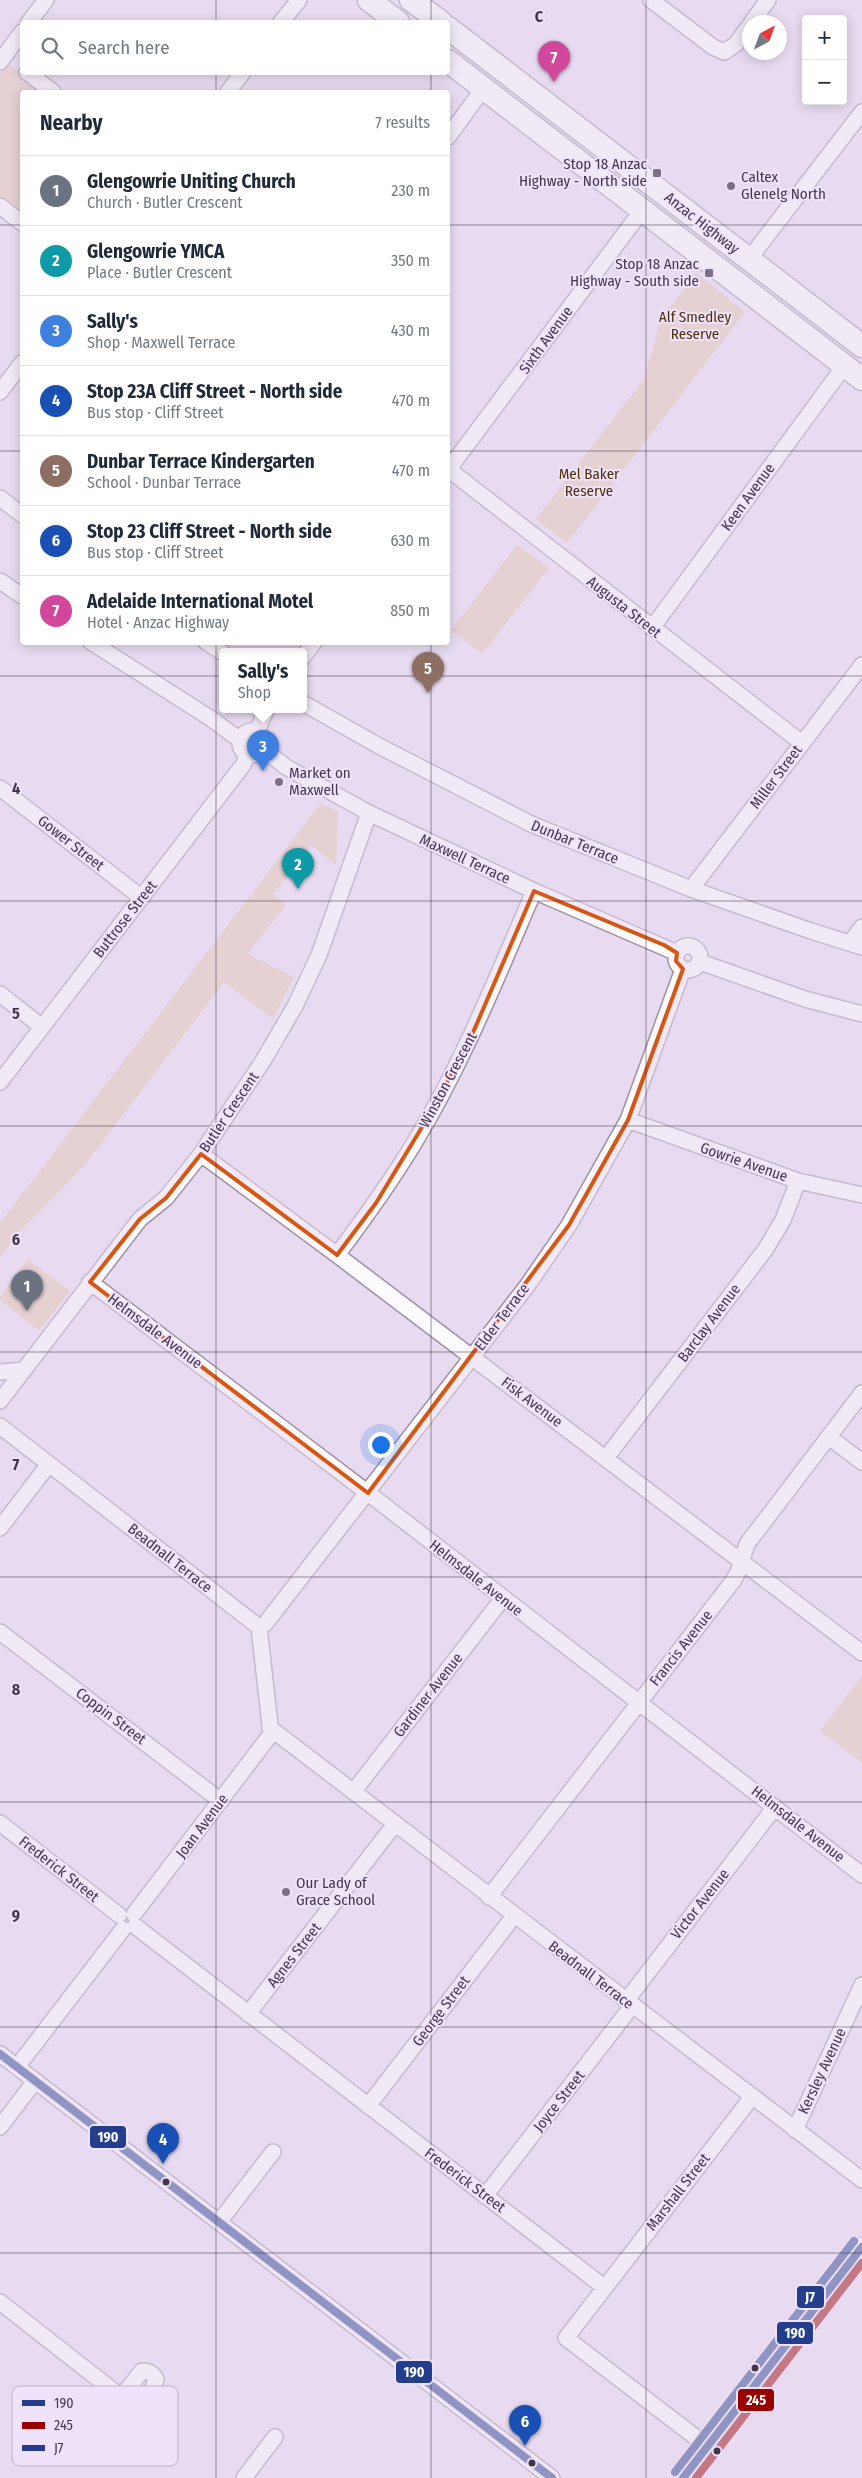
<!DOCTYPE html>
<html lang="en">
<head>
<meta charset="utf-8">
<style>
  body { margin:0; font-family:"Fira Sans Condensed",sans-serif; background:#f6f6f7; color:#1f2937 }
  .controls { position:absolute; right:15px; top:15px; display:grid; overflow:hidden; border-radius:5px; box-shadow:0 2px 12px #0003 }
  .controls button { width:45px; height:45px; display:grid; place-items:center; padding:0; border:0; border-bottom:1px solid #e0e1e3; background:#fff; color:#1f2937; font:25px sans-serif }
  .compass { position:absolute; left:742px; top:15px; width:45px; height:45px; border-radius:50%; background:#fff; box-shadow:0 2px 12px #0003; rotate:41deg }
  .you { position:absolute; left:380px; top:1444px; width:18px; height:18px; margin:-12px; border:4px solid #fff; border-radius:50%; background:#1a73e8; box-shadow:0 0 0 8px #1a73e833 }
  .badge { display:grid; place-items:center; width:32px; height:32px; border-radius:50%; background:#d93025; color:#fff; font-size:16px; font-weight:700 }
  .pin { position:absolute; translate:-50% -41px; filter:drop-shadow(0 1px 2px #0008) }
  .pin::after { content:''; position:absolute; top:26px; width:18px; height:15px; background:inherit; clip-path:polygon(0 0,100% 0,50% 100%) }
  .popup { position:absolute; left:219px; top:648px; width:88px; height:65px; box-sizing:border-box; display:grid; place-content:center; border-radius:5px; background:#fff; filter:drop-shadow(0 1px 4px #0005); font-size:16px; white-space:nowrap; color:#747a83 }
  .popup b { font-size:19px; color:#1f2937 }
  .popup::after { content:''; position:absolute; left:50%; top:100%; margin-left:-10px; border:10px solid transparent; border-top-color:#fff }
  .list { margin:0; padding:0; list-style:none }
  h2 { display:flex; justify-content:space-between; align-items:center; height:65px; margin:0; padding:0 20px; font-size:21px }
  h2 small { font-size:16px; font-weight:400; color:#747a83 }
  .list li { display:grid; grid-template-columns:32px 1fr auto; gap:15px; align-items:center; box-sizing:border-box; height:70px; padding:0 20px; border-top:1px solid #e0e1e3 }
  .list b { display:block; font-size:19px; white-space:nowrap }
  .list p { margin:0; font-size:16px; white-space:nowrap; color:#747a83 }
  .list em { font-size:16px; font-style:normal; color:#747a83 }
  .icon { flex:none; width:28px; height:28px; fill:none; stroke:currentColor; stroke-width:2; stroke-linecap:round; stroke-linejoin:round }
  .map { position:relative; flex:none; width:862px; height:2478px; overflow:hidden }
  .search { position:absolute; background:#fff; box-shadow:0 2px 12px #0003; left:20px; top:20px; width:430px; height:55px; display:flex; align-items:center; gap:12px; box-sizing:border-box; padding:0 18px; border-radius:5px; color:#747a83; font-size:19px }
  .panel { position:absolute; background:#fff; box-shadow:0 2px 12px #0003; left:20px; top:90px; width:430px; height:555px; border-radius:5px }
  .map>svg:first-child { display:block }
  .green { fill:#e2c3ae }
  .lines { fill:none; stroke-linecap:round; stroke-linejoin:round }
  .minor-casing { stroke:#9c92a3; stroke-width:18 }
  .major-casing { stroke:#9c92a3; stroke-width:21 }
  .highway-casing { stroke:#9c92a3; stroke-width:25 }
  .minor { stroke:#fcfafd; stroke-width:15 }
  .major { stroke:#fcfafd; stroke-width:19 }
  .highway { stroke:#fcfafd; stroke-width:22 }
  .bus-1-casing { stroke:#f1e2fc; stroke-width:11 }
  .bus-2-casing { stroke:#f1e2fc; stroke-width:11 }
  .bus-3-casing { stroke:#f1e2fc; stroke-width:11 }
  .bus-1 { stroke:#243e8c; stroke-width:8 }
  .bus-2 { stroke:#900; stroke-width:8 }
  .bus-3 { stroke:#243e8c; stroke-width:8 }
  .marked { fill:none; stroke:#d75612; stroke-width:4; stroke-linejoin:round }
  .grid { fill:none; stroke:#423849; stroke-width:1; stroke-opacity:0.55 }
  .poi-dot { fill:#7c7184; stroke:#f1e2fc; stroke-width:2 }
  .bus-dot { fill:#423849; stroke:#f1e2fc; stroke-width:2 }
  .labels { text-anchor:middle; stroke-width:4; stroke-linejoin:round; paint-order:stroke }
  .poi-label { font-size:15px; fill:#423849; stroke:#f1e2fc; text-anchor:start }
  .street-label { font-size:15px; fill:#423849; stroke:#f1e2fc }
  .park-label { font-size:15px; fill:#4b3006; stroke:#f1e2fc }
  .key { fill:#f1e2fc; stroke:#bcafc6; stroke-width:1 }
  .key-label { font-size:14px; fill:#423849 }
  .grid-label { font-size:16px; text-anchor:middle; font-weight:bold; fill:#423849; stroke:#f1e2fc; stroke-width:4; stroke-linejoin:round; paint-order:stroke }
  .line-badge { stroke:#f1e2fc; stroke-width:2 }
  .badge-label { font-size:14px; text-anchor:middle; font-weight:bold; fill:#fff }
</style>
</head>
<body>
<div class="map">
<svg width="862" height="2478" viewBox="0 0 862 2478">
  <rect width="100%" height="100%" fill="#e8dbf1"/>
  <path class="green" d="M8 63 45 92H22V216L0 199V73Z
    M696 273 745 312 567 543 536 519 644 379 661 319Z
    M517 545 549 568 482 654 451 630Z
    M321 803 338 812 336 865 311 845 273 894 286 905 247 954 294 977 273 1019 224 982 84 1166 24 1227 0 1257V1223Z
    M28 1259 70 1291 39 1331 0 1300V1297Z
    M862 1676V1763L820 1731Z"/>
  <g class="lines">
    <defs>
      <path id="minor" d="M651 0 713 47 724 52 736 44 750 25
        M29 22 46 0
        M281 22 299 0
        M752 22 768 0
        M0 62 22 32
        M27 72 53 92
        M228 92 243 72
        M448 137 483 89
        M0 206 22 223
        M749 259 862 112
        M0 392 22 363
        M448 469 802 743
        M448 470 643 209
        M0 498 22 515
        M0 581 22 596
        M652 628 845 365
        M91 642 210 718 240 740
        M206 642 223 653
        M303 657 314 642
        M303 703 379 746 531 824 691 889 811 931 862 947
        M240 743a12 12 0 1 1 24 0a12 12 0 1 1-24 0Z
        M257 731 266 710
        M263 749 286 767 369 813 534 891 677 953
        M0 788 142 898
        M691 889 862 665
        M850 943 862 927
        M676 958a12 12 0 1 1 24 0a12 12 0 1 1-24 0Z
        M700 962 805 999 862 1014
        M0 994 42 1027
        M0 1082 243 765 248 754
        M628 1120 798 1181 862 1195
        M201 1154 337 1255 862 1653
        M337 1255C364 1219 390 1183 413 1145 462 1065 497 977 534 891
        M90 1282 368 1493 862 1875
        M0 1372 24 1370
        M0 1401 140 1219 166 1198 201 1154 263 1061 295 1006 319 955 369 813
        M0 1426 259 1627 271 1734 134 1914
        M829 1437 862 1462
        M606 1458 765 1250 783 1220 798 1181
        M0 1528 49 1464
        M259 1627 265 1624 527 1286 569 1225 628 1120 683 969
        M0 1632 221 1801
        M270 1728 862 2180
        M354 1791 503 1598
        M0 1823 119 1915
        M489 1897 733 1581 738 1572 747 1544 862 1393
        M135 1926 604 2287
        M626 2001 775 1807
        M248 2014 395 1824
        M0 2054 552 2478
        M17 2067 123 1929
        M368 2106 514 1916
        M0 2127 35 2081
        M795 2130 862 1985
        M485 2196 632 2006
        M219 2222 273 2152
        M0 2302 120 2396
        M142 2371C149 2371 153 2373 156 2379L153 2388C145 2399 121 2438 109 2441 103 2443 99 2440 96 2435L99 2425Z
        M707 2446 566 2338 752 2097
        M244 2478 275 2437"/>
      <path id="major" d="M683 2478 862 2247"/>
      <path id="highway" d="M369 0 398 22
        M411 0 441 22
        M448 28 862 346
        M448 61 862 379"/>
    </defs>
    <use href="#minor" class="minor-casing"/>
    <use href="#major" class="major-casing"/>
    <use href="#highway" class="highway-casing"/>
    <use href="#minor" class="minor"/>
    <use href="#major" class="major"/>
    <use href="#highway" class="highway"/>
    <defs>
      <path id="bus-1" d="M0 2054 552 2478
        M683 2478 862 2247"/>
      <path id="bus-2" d="M696 2478 862 2263"/>
      <path id="bus-3" d="M675 2472 854 2241"/>
    </defs>
    <use href="#bus-1" class="bus-1-casing"/>
    <use href="#bus-2" class="bus-2-casing"/>
    <use href="#bus-3" class="bus-3-casing"/>
    <use href="#bus-1" class="bus-1"/>
    <use href="#bus-2" class="bus-2"/>
    <use href="#bus-3" class="bus-3"/>
  </g>
  <path d="M0 0H862V2478H0ZM534 891 664 945 677 953 676 961 683 969 628 1120 569 1225 368 1493 90 1282 140 1219 166 1198 201 1154 337 1255 376 1203 436 1104 475 1028Z" fill="#e8dbf1" fill-opacity=".55" fill-rule="evenodd"/>
  <path class="marked" d="M534 891 664 945 677 953 676 961 683 969 628 1120 569 1225 368 1493 90 1282 140 1219 166 1198 201 1154 337 1255 376 1203 436 1104 475 1028Z"/>
  <path class="grid" d="M216 0V22M431 0V22M646 0V2478M216 72V92M431 72V92M0 225H22M448 225H862M0 451H22M448 451H862M216 642V2478M431 642V2478M0 676H862M0 901H862M0 1126H862M0 1352H862M0 1577H862M0 1802H862M0 2027H862M0 2253H862"/>
  <g class="poi-dot">
    <rect x="652" y="168" width="10" height="10" rx="2.5"/>
    <circle cx="731" cy="186" r="5"/>
    <rect x="704" y="268" width="10" height="10" rx="2.5"/>
    <circle cx="279" cy="782" r="5"/>
    <circle cx="286" cy="1892" r="5"/>
  </g>
  <g class="bus-dot">
    <circle cx="166" cy="2182" r="4.5"/>
    <circle cx="755" cy="2368" r="4.5"/>
    <circle cx="717" cy="2451" r="4.5"/>
    <circle cx="532" cy="2463" r="4.5"/>
  </g>
  <g class="labels">
    <g class="poi-label">
      <text x="647" y="169" text-anchor="end">Stop 18 Anzac<tspan x="647" dy="17">Highway - North side</tspan></text>
      <text x="741" y="182">Caltex<tspan x="741" dy="17">Glenelg North</tspan></text>
      <text x="699" y="269" text-anchor="end">Stop 18 Anzac<tspan x="699" dy="17">Highway - South side</tspan></text>
      <text x="289" y="778">Market on<tspan x="289" dy="17">Maxwell</tspan></text>
      <text x="296" y="1888">Our Lady of<tspan x="296" dy="17">Grace School</tspan></text>
    </g>
    <g class="street-label">
      <text transform="translate(702 223) rotate(38)" y="5">Anzac Highway</text>
      <text transform="translate(546 340) rotate(-54)" y="5">Sixth Avenue</text>
      <text transform="translate(748 497) rotate(-54)" y="5">Keen Avenue</text>
      <text transform="translate(624 607) rotate(38)" y="5">Augusta Street</text>
      <text transform="translate(776 777) rotate(-53)" y="5">Miller Street</text>
      <text transform="translate(575 842) rotate(22)" y="5">Dunbar Terrace</text>
      <text transform="translate(71 843) rotate(38)" y="5">Gower Street</text>
      <text transform="translate(465 859) rotate(25)" y="5">Maxwell Terrace</text>
      <text transform="translate(125 919) rotate(-52)" y="5">Buttrose Street</text>
      <text transform="translate(448 1080) rotate(-62)" y="5">Winston Crescent</text>
      <text transform="translate(229 1112) rotate(-56)" y="5">Butler Crescent</text>
      <text transform="translate(744 1162) rotate(19)" y="5">Gowrie Avenue</text>
      <text transform="translate(502 1317) rotate(-53)" y="5">Elder Terrace</text>
      <text transform="translate(709 1323) rotate(-53)" y="5">Barclay Avenue</text>
      <text transform="translate(155 1331) rotate(37)" y="5">Helmsdale Avenue</text>
      <text transform="translate(532 1402) rotate(37)" y="5">Fisk Avenue</text>
      <text transform="translate(170 1558) rotate(38)" y="5">Beadnall Terrace</text>
      <text transform="translate(476 1578) rotate(38)" y="5">Helmsdale Avenue</text>
      <text transform="translate(681 1648) rotate(-52)" y="5">Francis Avenue</text>
      <text transform="translate(428 1695) rotate(-52)" y="5">Gardiner Avenue</text>
      <text transform="translate(111 1716) rotate(37)" y="5">Coppin Street</text>
      <text transform="translate(798 1824) rotate(38)" y="5">Helmsdale Avenue</text>
      <text transform="translate(202 1826) rotate(-53)" y="5">Joan Avenue</text>
      <text transform="translate(59 1869) rotate(38)" y="5">Frederick Street</text>
      <text transform="translate(700 1904) rotate(-52)" y="5">Victor Avenue</text>
      <text transform="translate(294 1955) rotate(-52)" y="5">Agnes Street</text>
      <text transform="translate(591 1975) rotate(37)" y="5">Beadnall Terrace</text>
      <text transform="translate(441 2011) rotate(-53)" y="5">George Street</text>
      <text transform="translate(822 2071) rotate(-65)" y="5">Kersley Avenue</text>
      <text transform="translate(559 2101) rotate(-52)" y="5">Joyce Street</text>
      <text transform="translate(465 2180) rotate(37)" y="5">Frederick Street</text>
      <text transform="translate(678 2192) rotate(-52)" y="5">Marshall Street</text>
    </g>
    <g class="park-label">
      <text x="695" y="322">Alf Smedley<tspan x="695" dy="17">Reserve</tspan></text>
      <text x="589" y="479">Mel Baker<tspan x="589" dy="17">Reserve</tspan></text>
    </g>
  </g>
  <rect x="12" y="2386" width="166" height="80" rx="8" class="key"/>
  <rect x="22" y="2400" width="23" height="6" fill="#243e8c"/>
  <rect x="22" y="2422" width="23" height="7" fill="#900"/>
  <rect x="22" y="2445" width="23" height="6" fill="#243e8c"/>
  <g class="key-label">
    <text x="54" y="2408">190</text>
    <text x="54" y="2430">245</text>
    <text x="54" y="2453">J7</text>
  </g>
  <g class="grid-label">
    <text x="539" y="22">C</text>
    <text x="16" y="794">4</text>
    <text x="16" y="1019">5</text>
    <text x="16" y="1245">6</text>
    <text x="16" y="1470">7</text>
    <text x="16" y="1695">8</text>
    <text x="16" y="1921">9</text>
  </g>
  <g class="line-badge">
    <rect x="89" y="2125" width="38" height="24" rx="5" fill="#243e8c"/>
    <rect x="796" y="2285" width="29" height="24" rx="5" fill="#243e8c"/>
    <rect x="776" y="2321" width="38" height="24" rx="5" fill="#243e8c"/>
    <rect x="395" y="2360" width="38" height="24" rx="5" fill="#243e8c"/>
    <rect x="737" y="2388" width="38" height="24" rx="5" fill="#900"/>
  </g>
  <g class="badge-label">
    <text x="108" y="2142">190</text>
    <text x="810" y="2302">J7</text>
    <text x="795" y="2338">190</text>
    <text x="414" y="2377">190</text>
    <text x="756" y="2405">245</text>
  </g>
</svg>
<div class="controls">
<button>+</button>
<button>−</button>
</div>
<svg class="compass" viewBox="-18 -18 36 36"><path d="M0-13l5 13h-10z" fill="#e53935"/><path d="M0 13l5-13h-10z" fill="#747a83"/></svg>
<div class="you"></div>
<div class="pin badge" style="left:27px;top:1311px;background:#6b7280">1</div>
<div class="pin badge" style="left:298px;top:889px;background:#0f9aa8">2</div>
<div class="pin badge" style="left:263px;top:771px;background:#3f7fe0">3</div>
<div class="popup"><b>Sally's</b>Shop</div>
<div class="pin badge" style="left:163px;top:2164px;background:#1a4fb4">4</div>
<div class="pin badge" style="left:428px;top:693px;background:#8d6e63">5</div>
<div class="pin badge" style="left:525px;top:2446px;background:#1a4fb4">6</div>
<div class="pin badge" style="left:554px;top:82px;background:#d1479c">7</div>
<div class="search"><svg class="icon" aria-label="search" viewBox="0 0 24 24"><circle cx="10" cy="10" r="6"/><path d="M15 15l6 6"/></svg>Search here</div>
<section class="panel">
<h2>Nearby<small>7 results</small></h2>
<ul class="list">
<li><span class="badge" style="background:#6b7280">1</span><div><b>Glengowrie Uniting Church</b><p>Church · Butler Crescent</p></div><em>230 m</em></li>
<li><span class="badge" style="background:#0f9aa8">2</span><div><b>Glengowrie YMCA</b><p>Place · Butler Crescent</p></div><em>350 m</em></li>
<li><span class="badge" style="background:#3f7fe0">3</span><div><b>Sally's</b><p>Shop · Maxwell Terrace</p></div><em>430 m</em></li>
<li><span class="badge" style="background:#1a4fb4">4</span><div><b>Stop 23A Cliff Street - North side</b><p>Bus stop · Cliff Street</p></div><em>470 m</em></li>
<li><span class="badge" style="background:#8d6e63">5</span><div><b>Dunbar Terrace Kindergarten</b><p>School · Dunbar Terrace</p></div><em>470 m</em></li>
<li><span class="badge" style="background:#1a4fb4">6</span><div><b>Stop 23 Cliff Street - North side</b><p>Bus stop · Cliff Street</p></div><em>630 m</em></li>
<li><span class="badge" style="background:#d1479c">7</span><div><b>Adelaide International Motel</b><p>Hotel · Anzac Highway</p></div><em>850 m</em></li>
</ul>
</section>
</div>
</body>
</html>
